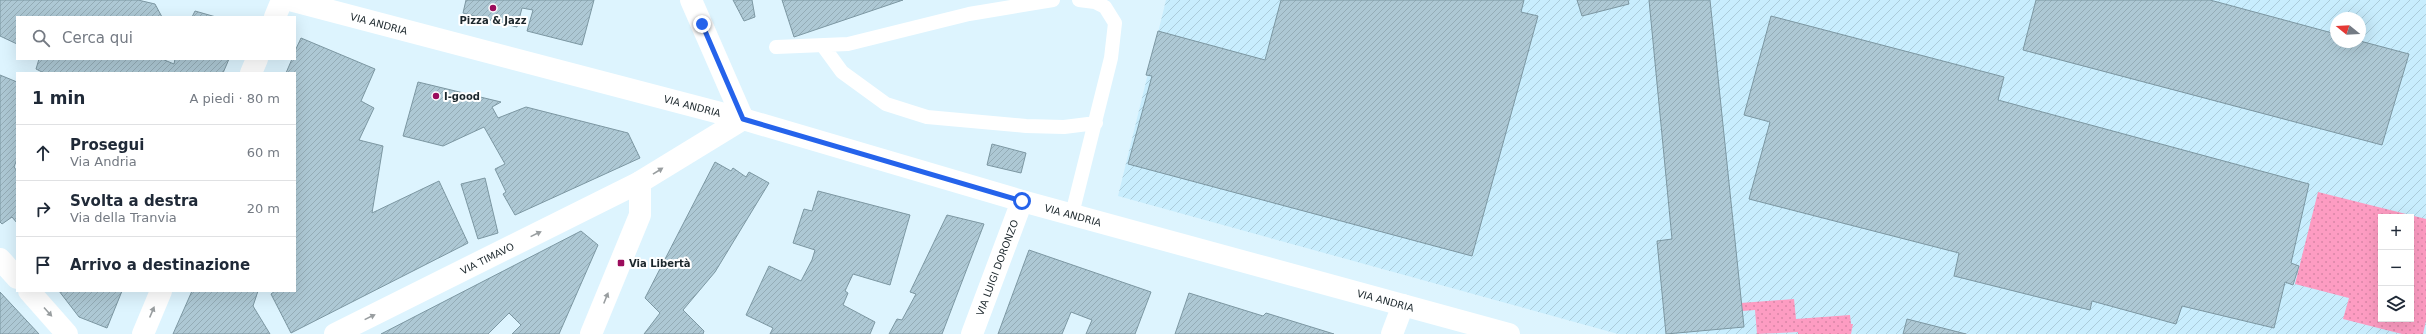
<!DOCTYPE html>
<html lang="it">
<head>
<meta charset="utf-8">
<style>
  body { margin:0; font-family:"DejaVu Sans",sans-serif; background:#f2f2f3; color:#1f2937 }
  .controls { position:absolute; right:12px; bottom:12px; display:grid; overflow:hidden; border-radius:0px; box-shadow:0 4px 16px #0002 }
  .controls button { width:36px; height:36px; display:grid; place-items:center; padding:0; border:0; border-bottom:1px solid #e0e1e3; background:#fff; color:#1f2937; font:20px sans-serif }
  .compass { position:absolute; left:2330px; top:12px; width:36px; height:36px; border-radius:50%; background:#fff; box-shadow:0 4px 16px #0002; rotate:288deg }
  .stop { position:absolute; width:12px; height:12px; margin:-9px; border:3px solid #2563eb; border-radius:50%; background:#fff }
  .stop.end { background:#2563eb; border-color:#fff; box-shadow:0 1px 4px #0008 }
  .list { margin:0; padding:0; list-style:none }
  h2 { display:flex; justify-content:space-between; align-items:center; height:52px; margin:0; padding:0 16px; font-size:17px }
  h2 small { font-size:13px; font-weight:400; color:#747a83 }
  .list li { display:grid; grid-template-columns:26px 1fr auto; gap:12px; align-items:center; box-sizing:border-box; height:56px; padding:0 16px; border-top:1px solid #e0e1e3 }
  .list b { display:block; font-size:15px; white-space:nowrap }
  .list p { margin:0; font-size:13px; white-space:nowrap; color:#747a83 }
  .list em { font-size:13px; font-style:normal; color:#747a83 }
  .icon { flex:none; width:22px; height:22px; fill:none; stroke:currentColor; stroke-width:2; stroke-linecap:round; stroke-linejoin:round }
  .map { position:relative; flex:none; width:2426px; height:334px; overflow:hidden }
  .search { position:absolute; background:#fff; box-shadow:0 4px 16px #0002; left:16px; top:16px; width:280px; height:44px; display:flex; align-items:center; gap:10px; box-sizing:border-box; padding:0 14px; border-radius:0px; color:#747a83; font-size:15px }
  .panel { position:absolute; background:#fff; box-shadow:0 4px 16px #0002; left:16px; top:72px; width:280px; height:220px; border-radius:0px }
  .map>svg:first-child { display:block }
  .industrial { fill:url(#industrial-furrows); fill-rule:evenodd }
  .grass { fill:url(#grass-dots); fill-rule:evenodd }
  .building { fill:url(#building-hatch); stroke:#7c97a2 }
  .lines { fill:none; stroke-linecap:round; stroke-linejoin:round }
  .service { stroke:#fff; stroke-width:14 }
  .minor { stroke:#fff; stroke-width:22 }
  .secondary { stroke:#fff; stroke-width:22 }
  .oneway { fill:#999ea0 }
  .route { stroke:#2563eb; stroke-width:5 }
  .poi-dot { fill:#9b0c5c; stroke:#fff; stroke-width:1.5 }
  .labels { text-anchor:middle; stroke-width:4; stroke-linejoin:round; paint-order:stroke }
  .poi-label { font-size:10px; font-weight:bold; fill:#1c272c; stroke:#fff; text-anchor:start }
  .street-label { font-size:10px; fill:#1c272c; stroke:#fff }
</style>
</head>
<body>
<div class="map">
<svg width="2426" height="334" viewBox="0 0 2426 334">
  <defs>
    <pattern id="industrial-furrows" width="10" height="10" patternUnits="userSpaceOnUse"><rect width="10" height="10" fill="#c8edfd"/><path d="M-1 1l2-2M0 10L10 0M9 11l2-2" fill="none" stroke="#abcbd9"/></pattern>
    <pattern id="grass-dots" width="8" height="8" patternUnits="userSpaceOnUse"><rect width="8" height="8" fill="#fd9cc2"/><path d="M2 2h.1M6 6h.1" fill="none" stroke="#d886a7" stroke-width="1.8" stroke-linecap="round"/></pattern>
    <pattern id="building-hatch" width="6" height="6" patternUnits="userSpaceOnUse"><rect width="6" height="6" fill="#adc8d4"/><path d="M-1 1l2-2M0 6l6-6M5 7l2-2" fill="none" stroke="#94acb6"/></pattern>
  </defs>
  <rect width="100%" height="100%" fill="#ddf4fe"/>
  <path class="industrial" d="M1166 0H2426V334H1618L1118 196ZM2336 18H2360V42H2336ZM2381 217H2411V319H2381Z"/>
  <path class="grass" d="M2318 192 2426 219V321L2423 334H2402L2343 319 2349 298 2295 284ZM2381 217H2411V319H2381Z
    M1794 299 1796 319 1850 315 1851 324H1853L1851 334H1798V332L1757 334 1755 310 1742 311 1741 303Z"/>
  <path class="building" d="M0 0H138L155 4 162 17H17V44L0 36Z
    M466 0H594L582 45 527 31 533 10 522 8 517 27 463 13Z
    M733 0H752L755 17 744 21Z
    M782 0H903L794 37Z
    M1281 0H1524L1521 12 1538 16 1472 256 1128 164 1152 76 1146 75 1158 31 1265 60Z
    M1577 0H1628L1629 4 1582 16Z
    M1649 0H1710L1744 327 1666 334 1657 241 1672 239Z
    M2036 0H2210L2336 34V42L2360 41 2409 54 2382 145 2023 50Z
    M195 11 216 17H192Z
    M1771 16 2004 77 1998 100 2309 184 2291 263 2299 266 2293 285 2285 282 2274 328 2182 306 2176 324 2092 301 2090 310 1954 276 1959 253 1749 199 1770 122 1744 115Z
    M301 38 375 69 361 101 374 108 359 140 383 146 372 213 439 181 468 243 291 333 271 294 275 291H295V73H286L292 59H295V51Z
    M39 59H162L174 64 175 59H229L223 73H44L36 69Z
    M0 75 17 82V159L14 167 17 171V223L12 217 2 224 0 222Z
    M418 82 501 102 492 107 498 118 526 107 628 133 640 158 515 215 503 194 506 192 495 169 505 164 484 127 443 146 403 136Z
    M992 144 1026 153 1021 173 987 165Z
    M715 162 731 171 733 168 746 177 749 172 769 183 715 272 683 310 704 331 703 334H644L660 313 645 298Z
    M485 178 498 233 478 239 461 184Z
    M818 191 910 215 890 285 853 274 845 291 848 293 843 305 875 322 870 334H770L773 328 746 315 769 266 801 281 812 260 815 250 793 243 804 209 812 211Z
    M947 215 984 224 942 334H889L897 319 902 320 916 294 910 292Z
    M581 231 598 245 559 334H512L521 325 509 313 488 334H381Z
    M1029 250 1151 292 1135 334H1086L1092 320 1071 312 1062 334H998Z
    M59 291H122L107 328 79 317Z
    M192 291H258L253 306 270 334H173Z
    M0 292 39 334H0Z
    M1189 293 1263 316 1266 313 1334 334H1175Z
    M1907 319 1966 334H1903Z"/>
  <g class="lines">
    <path class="service" d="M823 46 842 72 886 104 927 117 1026 126 1064 127 1096 123
      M776 47 848 44 969 14 1053 0
      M1072 214 1111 58 1115 23 1105 7 1095 2 1079 0"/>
    <g class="minor">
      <path d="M275 17 282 0"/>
      <path d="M251 73 257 59"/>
      <path d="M0 259 17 278"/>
      <path d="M29 291 67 334"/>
      <path d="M143 334 161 291"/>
      <path id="s1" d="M335 334 640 182"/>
      <path d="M591 334 640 215V182L743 119 691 0"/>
      <path id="s2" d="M972 334 1022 201"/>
      <path d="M1392 334 1403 305"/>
    </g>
    <path class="secondary" id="s3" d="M290 0 743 119 1022 201 1509 334"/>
  </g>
  <defs><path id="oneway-solid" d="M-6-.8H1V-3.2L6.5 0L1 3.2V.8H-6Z"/></defs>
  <g class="oneway">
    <use href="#oneway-solid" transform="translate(658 171) rotate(-32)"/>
    <use href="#oneway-solid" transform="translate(536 234) rotate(-26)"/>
    <use href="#oneway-solid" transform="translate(606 298) rotate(-68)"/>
    <use href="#oneway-solid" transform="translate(48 312) rotate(48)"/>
    <use href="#oneway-solid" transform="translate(152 312) rotate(-67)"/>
    <use href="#oneway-solid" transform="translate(370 317) rotate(-26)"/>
  </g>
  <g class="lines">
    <path class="route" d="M702 24 743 119 1022 201"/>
  </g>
  <g class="poi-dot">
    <circle cx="493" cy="8" r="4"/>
    <circle cx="436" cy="96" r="4"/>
    <rect x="617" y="259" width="8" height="8" rx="2"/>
  </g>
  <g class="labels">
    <g class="poi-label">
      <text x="493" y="24" text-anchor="middle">Pizza &amp; Jazz</text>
      <text x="444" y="100">I-good</text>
      <text x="629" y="267">Via Libertà</text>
    </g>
    <g class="street-label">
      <text dy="4" stroke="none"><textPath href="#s3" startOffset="92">VIA ANDRIA</textPath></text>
      <text dy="4" stroke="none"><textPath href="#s3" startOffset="416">VIA ANDRIA</textPath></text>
      <text dy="4" stroke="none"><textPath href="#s3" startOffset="812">VIA ANDRIA</textPath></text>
      <text dy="4" stroke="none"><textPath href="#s1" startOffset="170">VIA TIMAVO</textPath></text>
      <text dy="4" stroke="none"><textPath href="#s2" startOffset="71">VIA LUIGI DORONZO</textPath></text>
      <text dy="4" stroke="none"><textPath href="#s3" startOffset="1136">VIA ANDRIA</textPath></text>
    </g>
  </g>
</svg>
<div class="controls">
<button>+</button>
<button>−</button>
<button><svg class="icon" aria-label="layers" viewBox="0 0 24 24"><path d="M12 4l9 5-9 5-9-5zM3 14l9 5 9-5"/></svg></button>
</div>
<svg class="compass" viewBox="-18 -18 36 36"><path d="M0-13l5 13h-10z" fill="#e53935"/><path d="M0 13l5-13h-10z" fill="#747a83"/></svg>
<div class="stop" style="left:1022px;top:201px"></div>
<div class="stop end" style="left:702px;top:24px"></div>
<div class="search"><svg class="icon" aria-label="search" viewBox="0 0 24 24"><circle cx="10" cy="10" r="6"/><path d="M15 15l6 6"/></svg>Cerca qui</div>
<section class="panel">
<h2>1 min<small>A piedi · 80 m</small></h2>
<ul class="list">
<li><svg class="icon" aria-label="ahead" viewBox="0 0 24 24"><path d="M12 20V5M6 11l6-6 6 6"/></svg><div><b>Prosegui</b><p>Via Andria</p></div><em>60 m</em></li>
<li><svg class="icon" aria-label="right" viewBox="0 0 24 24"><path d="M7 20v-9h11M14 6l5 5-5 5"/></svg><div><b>Svolta a destra</b><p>Via della Tranvia</p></div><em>20 m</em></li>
<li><svg class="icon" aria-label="arrive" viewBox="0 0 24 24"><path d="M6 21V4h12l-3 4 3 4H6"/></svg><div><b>Arrivo a destinazione</b></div></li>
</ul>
</section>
</div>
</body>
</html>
